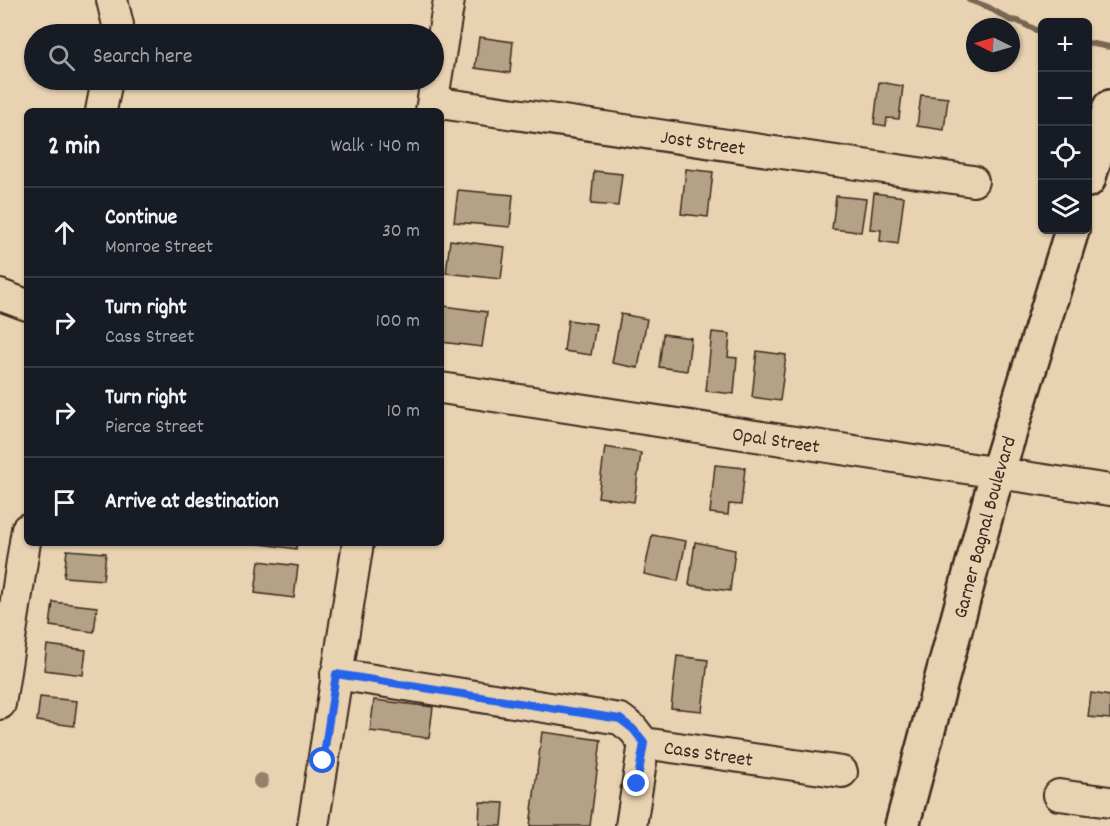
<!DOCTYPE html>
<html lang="en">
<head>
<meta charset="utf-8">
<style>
  body { margin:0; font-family:Dekko,sans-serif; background:#242831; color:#f1f3f6 }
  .controls { position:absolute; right:18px; top:18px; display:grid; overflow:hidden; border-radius:9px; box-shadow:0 2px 4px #0004 }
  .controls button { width:54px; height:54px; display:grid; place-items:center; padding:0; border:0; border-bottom:2px solid #363941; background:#171b24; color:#f1f3f6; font:30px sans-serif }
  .compass { position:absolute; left:966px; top:18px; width:54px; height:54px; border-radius:50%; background:#171b24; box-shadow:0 2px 4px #0004; rotate:275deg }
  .stop { position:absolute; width:18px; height:18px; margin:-14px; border:4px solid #2563eb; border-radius:50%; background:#fff }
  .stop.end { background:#2563eb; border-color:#fff; box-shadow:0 2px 6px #0008 }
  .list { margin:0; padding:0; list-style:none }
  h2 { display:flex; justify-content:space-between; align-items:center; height:78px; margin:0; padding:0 24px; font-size:26px }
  h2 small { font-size:20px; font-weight:400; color:#9ea1a6 }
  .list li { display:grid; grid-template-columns:39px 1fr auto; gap:18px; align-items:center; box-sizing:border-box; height:90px; padding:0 24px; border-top:2px solid #363941 }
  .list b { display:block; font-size:22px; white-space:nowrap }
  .list p { margin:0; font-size:20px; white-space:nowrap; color:#9ea1a6 }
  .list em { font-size:20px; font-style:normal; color:#9ea1a6 }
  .icon { flex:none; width:33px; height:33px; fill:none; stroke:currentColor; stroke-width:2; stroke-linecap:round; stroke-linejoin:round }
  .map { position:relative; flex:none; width:1110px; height:826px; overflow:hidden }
  .search { position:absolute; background:#171b24; box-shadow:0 2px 4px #0004; left:24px; top:24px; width:420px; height:66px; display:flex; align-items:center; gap:15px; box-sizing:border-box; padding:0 21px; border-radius:33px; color:#9ea1a6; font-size:22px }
  .panel { position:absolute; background:#171b24; box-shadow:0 2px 4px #0004; left:24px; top:108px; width:420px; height:438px; border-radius:9px }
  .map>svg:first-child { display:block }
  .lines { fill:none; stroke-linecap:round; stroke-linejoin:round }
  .stream { stroke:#786652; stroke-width:6 }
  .building { fill:#b4a186; stroke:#3b2a1e; stroke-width:1.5 }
  .minor-casing { stroke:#3b2a1e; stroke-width:34 }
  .highway-casing { stroke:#3b2a1e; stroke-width:38 }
  .minor { stroke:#e8d2b1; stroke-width:30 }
  .highway { stroke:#e8d2b1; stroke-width:33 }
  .tree { fill:#94816a }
  .route { stroke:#2563eb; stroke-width:8 }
  .labels { text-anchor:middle; stroke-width:4.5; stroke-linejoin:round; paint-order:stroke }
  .street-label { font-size:20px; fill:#3b2a1e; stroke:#e8d2b1 }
</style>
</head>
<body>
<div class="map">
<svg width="1110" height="826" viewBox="0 0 1110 826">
  <rect width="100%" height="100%" fill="#e8d2b1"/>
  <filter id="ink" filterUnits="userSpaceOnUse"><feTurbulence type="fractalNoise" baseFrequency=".0167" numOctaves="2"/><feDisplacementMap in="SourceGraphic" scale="12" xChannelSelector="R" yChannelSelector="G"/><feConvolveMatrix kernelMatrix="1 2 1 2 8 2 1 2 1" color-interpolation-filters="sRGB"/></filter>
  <g filter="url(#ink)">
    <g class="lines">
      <path class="stream" d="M969 0 988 7 1010 20 1018 21 1042 33
        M1088 43 1110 47"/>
    </g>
    <path class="building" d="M479 37 513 42 510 73 475 68Z
      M879 82 903 86 899 119 887 118 886 126 874 124Z
      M921 95 948 98 944 130 917 126Z
      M686 169 713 172 708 217 681 214Z
      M594 171 622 174 618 206 591 204Z
      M458 190 513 195 510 227 454 222Z
      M874 193 904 197 898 244 880 241 881 230 870 229Z
      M836 196 866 199 861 232 832 229Z
      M450 240 505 247 501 279 446 273Z
      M444 306 487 312 482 347 441 342Z
      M621 314 647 319 638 368 612 363Z
      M568 320 596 324 591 355 564 351Z
      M712 332 730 334 728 357 737 358 734 394 706 391Z
      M663 334 691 338 687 371 659 367Z
      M757 351 786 355 780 401 752 397Z
      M605 447 641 453 634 502 598 497Z
      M715 465 745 468 741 505 729 504 728 515 710 513Z
      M652 535 686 541 678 581 644 574Z
      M695 542 735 550 730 591 689 585Z
      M254 543H297L296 549Z
      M67 550 106 553 103 580 64 577Z
      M259 561 298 566 294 598 255 593Z
      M53 602 97 607 94 632 50 626Z
      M47 645 86 650 83 675 44 670Z
      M677 656 708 660 702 711 671 708Z
      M1091 693 1110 696V719L1088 717Z
      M40 697 77 701 74 726 37 721Z
      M374 700 433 707 429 738 370 731Z
      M542 732 601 740 590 826H530Z
      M480 802 504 803 502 826H479Z"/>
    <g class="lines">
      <defs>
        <g id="minor">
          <path d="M112 0 118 25 116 34"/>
          <path id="s1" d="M433 102 973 181"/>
          <path d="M101 111 107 80"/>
          <path d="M431 111 449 0"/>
          <path d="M0 295 27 305"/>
          <path id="s2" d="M441 388 1110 490"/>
          <path id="s3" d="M336 674 620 719 633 729 644 743 842 772"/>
          <path d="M0 704 27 529"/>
          <path d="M1059 795 1110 802"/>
          <path d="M313 826 358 543"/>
          <path d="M631 826 644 743"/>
        </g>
        <g id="highway">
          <path d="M1088 180 1110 107"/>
          <path id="s4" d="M902 826 997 474 1072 230"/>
        </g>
      </defs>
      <use href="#minor" class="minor-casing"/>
      <use href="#highway" class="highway-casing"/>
      <use href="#minor" class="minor"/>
      <use href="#highway" class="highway"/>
    </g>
    <circle class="tree" cx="261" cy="781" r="8"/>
  </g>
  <g class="lines" filter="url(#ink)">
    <path class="route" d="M323 761 336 674 620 719 633 729 644 743 637 784"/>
  </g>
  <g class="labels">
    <g class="street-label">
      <text dy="7" stroke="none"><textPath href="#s1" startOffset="273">Jost Street</textPath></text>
      <text dy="7" stroke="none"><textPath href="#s2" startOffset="339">Opal Street</textPath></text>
      <text dy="7" stroke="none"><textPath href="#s4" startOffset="310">Garner Bagnal Boulevard</textPath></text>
      <text dy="7" stroke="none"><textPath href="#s3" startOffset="387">Cass Street</textPath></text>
    </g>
  </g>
</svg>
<div class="controls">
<button>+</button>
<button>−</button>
<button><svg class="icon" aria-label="locate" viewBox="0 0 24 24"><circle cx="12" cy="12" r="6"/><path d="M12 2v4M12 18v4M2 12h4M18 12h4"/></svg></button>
<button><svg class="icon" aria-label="layers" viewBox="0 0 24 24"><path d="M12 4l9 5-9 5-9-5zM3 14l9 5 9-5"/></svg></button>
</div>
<svg class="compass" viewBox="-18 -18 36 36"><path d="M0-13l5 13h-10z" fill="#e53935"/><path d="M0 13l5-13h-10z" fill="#9ea1a6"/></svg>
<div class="stop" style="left:323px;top:761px"></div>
<div class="stop end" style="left:637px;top:784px"></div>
<div class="search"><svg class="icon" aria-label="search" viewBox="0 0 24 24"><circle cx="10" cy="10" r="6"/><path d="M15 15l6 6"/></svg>Search here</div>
<section class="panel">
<h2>2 min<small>Walk · 140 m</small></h2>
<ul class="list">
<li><svg class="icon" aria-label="ahead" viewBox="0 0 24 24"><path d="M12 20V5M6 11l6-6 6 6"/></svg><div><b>Continue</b><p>Monroe Street</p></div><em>30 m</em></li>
<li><svg class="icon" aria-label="right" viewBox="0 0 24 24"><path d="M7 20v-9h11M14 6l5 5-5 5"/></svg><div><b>Turn right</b><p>Cass Street</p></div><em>100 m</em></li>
<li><svg class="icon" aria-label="right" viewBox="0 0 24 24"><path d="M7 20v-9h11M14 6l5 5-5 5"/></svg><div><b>Turn right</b><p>Pierce Street</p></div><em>10 m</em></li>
<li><svg class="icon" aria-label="arrive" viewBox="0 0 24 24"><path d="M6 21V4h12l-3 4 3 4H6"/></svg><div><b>Arrive at destination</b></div></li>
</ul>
</section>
</div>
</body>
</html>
